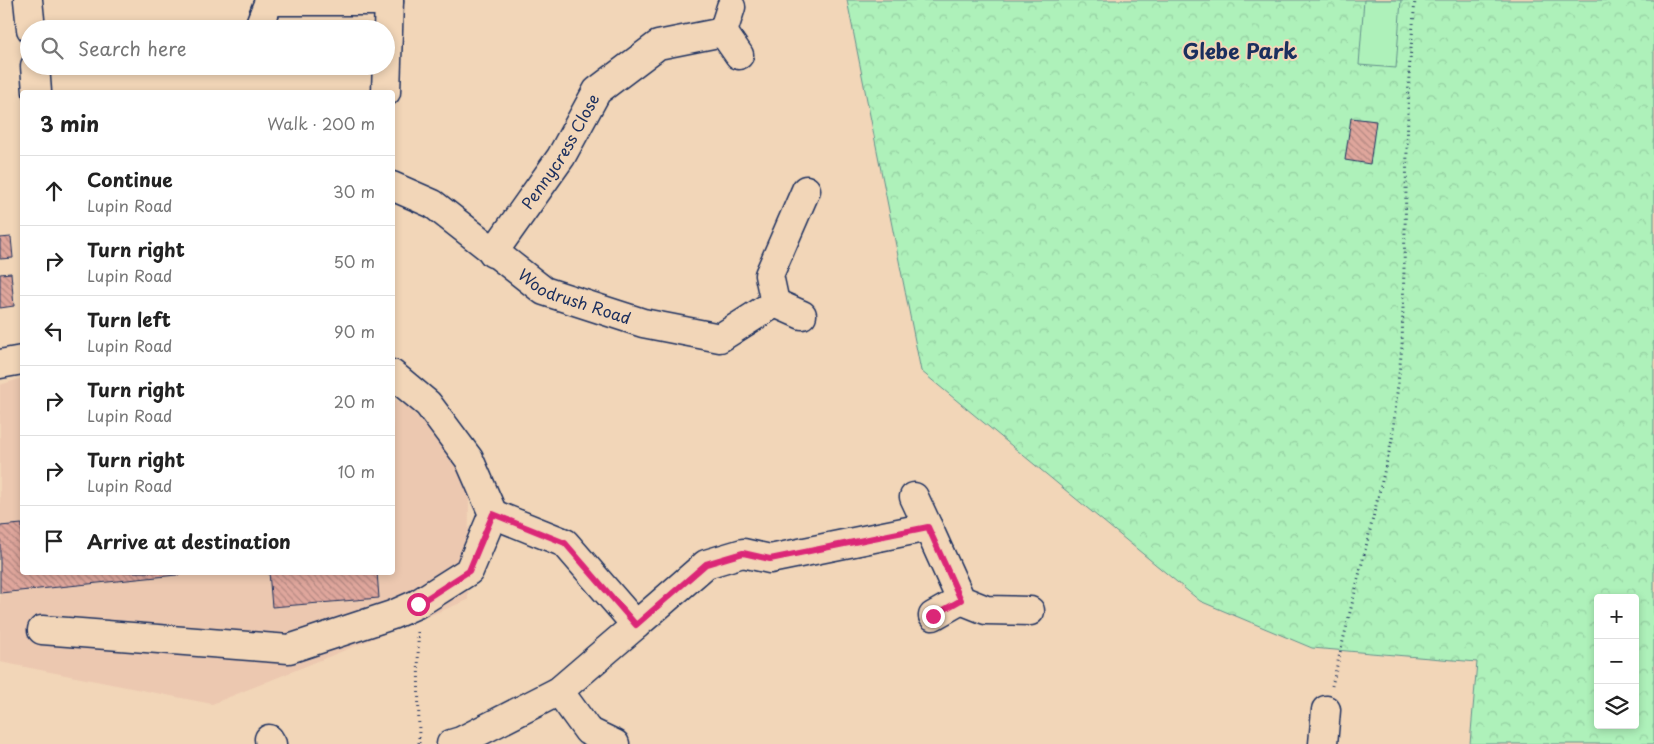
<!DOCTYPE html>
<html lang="en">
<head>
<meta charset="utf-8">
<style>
  body { margin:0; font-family:"Playpen Sans",sans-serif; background:#f2f2f2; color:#222 }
  .controls { position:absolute; right:15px; bottom:15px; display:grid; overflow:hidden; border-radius:5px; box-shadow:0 2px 8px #0003 }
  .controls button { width:45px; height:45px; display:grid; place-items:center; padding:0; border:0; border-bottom:1px solid #e0e0e0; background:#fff; color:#222; font:25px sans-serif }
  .stop { position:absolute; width:15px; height:15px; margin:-11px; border:4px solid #db2777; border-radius:50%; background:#fff }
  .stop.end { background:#db2777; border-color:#fff; box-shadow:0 1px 5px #0008 }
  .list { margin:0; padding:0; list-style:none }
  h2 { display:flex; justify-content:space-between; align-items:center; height:65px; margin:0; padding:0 20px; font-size:21px }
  h2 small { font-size:16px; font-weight:400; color:#767676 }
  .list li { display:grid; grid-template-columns:32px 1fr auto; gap:15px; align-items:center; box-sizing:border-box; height:70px; padding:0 20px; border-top:1px solid #e0e0e0 }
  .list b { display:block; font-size:19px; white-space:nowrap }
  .list p { margin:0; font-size:16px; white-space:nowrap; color:#767676 }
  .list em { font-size:16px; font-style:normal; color:#767676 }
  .icon { flex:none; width:28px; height:28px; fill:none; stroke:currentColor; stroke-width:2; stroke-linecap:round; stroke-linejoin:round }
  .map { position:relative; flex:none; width:1654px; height:744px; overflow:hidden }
  .search { position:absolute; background:#fff; box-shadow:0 2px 8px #0003; left:20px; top:20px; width:375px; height:55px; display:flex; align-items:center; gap:12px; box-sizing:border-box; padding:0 18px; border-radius:28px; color:#767676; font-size:19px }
  .panel { position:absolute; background:#fff; box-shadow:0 2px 8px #0003; left:20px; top:90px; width:375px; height:485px; border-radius:5px }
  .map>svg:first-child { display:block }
  .built { fill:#ecc8b0 }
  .forest { fill:url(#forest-crowns); stroke:#64908c; fill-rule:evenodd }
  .pitch { fill:#aef1ba; stroke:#64908c }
  .building { fill:url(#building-back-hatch); stroke:#1b2f5e }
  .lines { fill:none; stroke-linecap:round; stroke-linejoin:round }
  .minor-casing { stroke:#1b2f5e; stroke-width:31 }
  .path { stroke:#1b2f5e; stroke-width:3; stroke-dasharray:1 4; stroke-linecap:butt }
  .minor { stroke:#f2d6b8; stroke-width:28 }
  .route { stroke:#db2777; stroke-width:6 }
  .labels { text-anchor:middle; stroke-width:4; stroke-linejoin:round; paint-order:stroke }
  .street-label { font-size:16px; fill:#1b2f5e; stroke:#f2d6b8 }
  .district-label { font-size:21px; font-weight:bold; fill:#1b2f5e; stroke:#f2d6b8 }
</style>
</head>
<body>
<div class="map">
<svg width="1654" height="744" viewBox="0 0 1654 744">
  <defs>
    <pattern id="forest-crowns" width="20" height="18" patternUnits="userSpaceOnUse" patternTransform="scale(1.25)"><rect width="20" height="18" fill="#aef1ba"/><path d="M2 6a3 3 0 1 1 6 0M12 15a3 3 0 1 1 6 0" fill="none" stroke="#95cfa2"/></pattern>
    <pattern id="building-back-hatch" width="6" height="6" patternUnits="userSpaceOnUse" patternTransform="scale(1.25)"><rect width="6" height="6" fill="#dfa69c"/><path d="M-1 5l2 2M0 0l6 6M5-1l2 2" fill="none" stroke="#b48882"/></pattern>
  </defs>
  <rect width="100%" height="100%" fill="#f2d6b8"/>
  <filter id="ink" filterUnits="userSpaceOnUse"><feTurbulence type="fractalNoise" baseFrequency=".02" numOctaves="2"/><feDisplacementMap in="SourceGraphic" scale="10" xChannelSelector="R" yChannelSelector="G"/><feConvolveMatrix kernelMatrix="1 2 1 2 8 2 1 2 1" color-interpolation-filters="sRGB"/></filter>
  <g filter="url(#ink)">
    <path class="built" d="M22 378V572H392L393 398 409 408 441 442 456 465 469 495 468 600 212 704 0 662V385Z"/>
    <path class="forest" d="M847 0H1654V744H1470L1477 662 1312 648 1200 601 921 371ZM1598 598H1635V725H1598Z"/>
    <path class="pitch" d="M1364 0H1401L1396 68 1359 65Z"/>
    <path class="building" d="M1351 118 1376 121 1370 164 1345 160Z
      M11 237 13 258 0 259V238Z
      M11 273 14 306 0 308V274Z
      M22 524V572H206L0 593V526Z
      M269 572H377L379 598 272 607Z"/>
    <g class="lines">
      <defs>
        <g id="minor">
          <path d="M28 0 31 29"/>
          <path d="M258 29 269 1H389"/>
          <path d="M723 32 739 55"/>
          <path d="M35 66 37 92"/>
          <path d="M386 92 389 0"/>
          <path id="s1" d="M392 186 433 204 544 291 643 323 720 338 775 303 769 275 806 190"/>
          <path id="s2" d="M493 253 561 157 597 91 658 45 723 32 731 7"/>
          <path d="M775 303 802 315"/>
          <path d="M0 364 22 360"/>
          <path d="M914 497 928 527"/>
          <path d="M493 514 565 543 636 625 706 564 743 553 770 559 928 527 961 600 986 610 1030 611"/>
          <path d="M933 616 961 600"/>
          <path d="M42 630 289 649 392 615 417 604 469 571 493 514 469 459 428 404 392 374"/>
          <path d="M559 691 588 731 615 744"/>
          <path d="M269 739 272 744"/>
          <path d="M451 744 461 741 559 691 636 625"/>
          <path d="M1323 744 1326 710"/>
        </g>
      </defs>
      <use href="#minor" class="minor-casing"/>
      <path class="path" d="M418 632 419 744
        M1332 686 1392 440 1402 346 1409 73 1415 0"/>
      <use href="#minor" class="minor"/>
    </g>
  </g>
  <g class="lines" filter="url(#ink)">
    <path class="route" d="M418 604 469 571 493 514 565 543 636 625 706 564 743 553 770 559 928 527 961 600 933 616"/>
  </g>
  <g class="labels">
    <g class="street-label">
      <text dy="6" stroke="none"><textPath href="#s2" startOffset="122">Pennycress Close</textPath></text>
      <text dy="6" stroke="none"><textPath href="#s1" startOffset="216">Woodrush Road</textPath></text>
    </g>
    <g class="district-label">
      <text x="1240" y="59">Glebe Park</text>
    </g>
  </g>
</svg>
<div class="controls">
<button>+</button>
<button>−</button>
<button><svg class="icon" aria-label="layers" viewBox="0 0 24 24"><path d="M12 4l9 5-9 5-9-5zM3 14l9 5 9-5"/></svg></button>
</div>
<div class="stop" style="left:418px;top:604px"></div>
<div class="stop end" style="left:933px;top:616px"></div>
<div class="search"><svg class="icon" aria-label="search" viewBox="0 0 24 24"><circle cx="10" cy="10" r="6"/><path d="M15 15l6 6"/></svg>Search here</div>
<section class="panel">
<h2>3 min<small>Walk · 200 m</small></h2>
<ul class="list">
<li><svg class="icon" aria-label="ahead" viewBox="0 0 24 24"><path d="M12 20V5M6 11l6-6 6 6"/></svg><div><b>Continue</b><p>Lupin Road</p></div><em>30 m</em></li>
<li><svg class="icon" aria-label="right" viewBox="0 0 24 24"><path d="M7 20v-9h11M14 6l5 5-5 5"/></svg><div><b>Turn right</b><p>Lupin Road</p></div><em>50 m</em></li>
<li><svg class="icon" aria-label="left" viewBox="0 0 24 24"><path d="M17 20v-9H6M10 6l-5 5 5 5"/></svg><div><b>Turn left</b><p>Lupin Road</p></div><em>90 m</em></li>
<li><svg class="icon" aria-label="right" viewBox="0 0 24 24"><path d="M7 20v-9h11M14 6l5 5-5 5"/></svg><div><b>Turn right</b><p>Lupin Road</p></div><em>20 m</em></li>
<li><svg class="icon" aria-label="right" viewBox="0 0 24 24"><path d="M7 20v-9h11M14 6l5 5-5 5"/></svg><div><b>Turn right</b><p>Lupin Road</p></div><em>10 m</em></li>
<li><svg class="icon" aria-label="arrive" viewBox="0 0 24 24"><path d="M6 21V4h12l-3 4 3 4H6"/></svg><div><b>Arrive at destination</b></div></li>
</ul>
</section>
</div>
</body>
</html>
